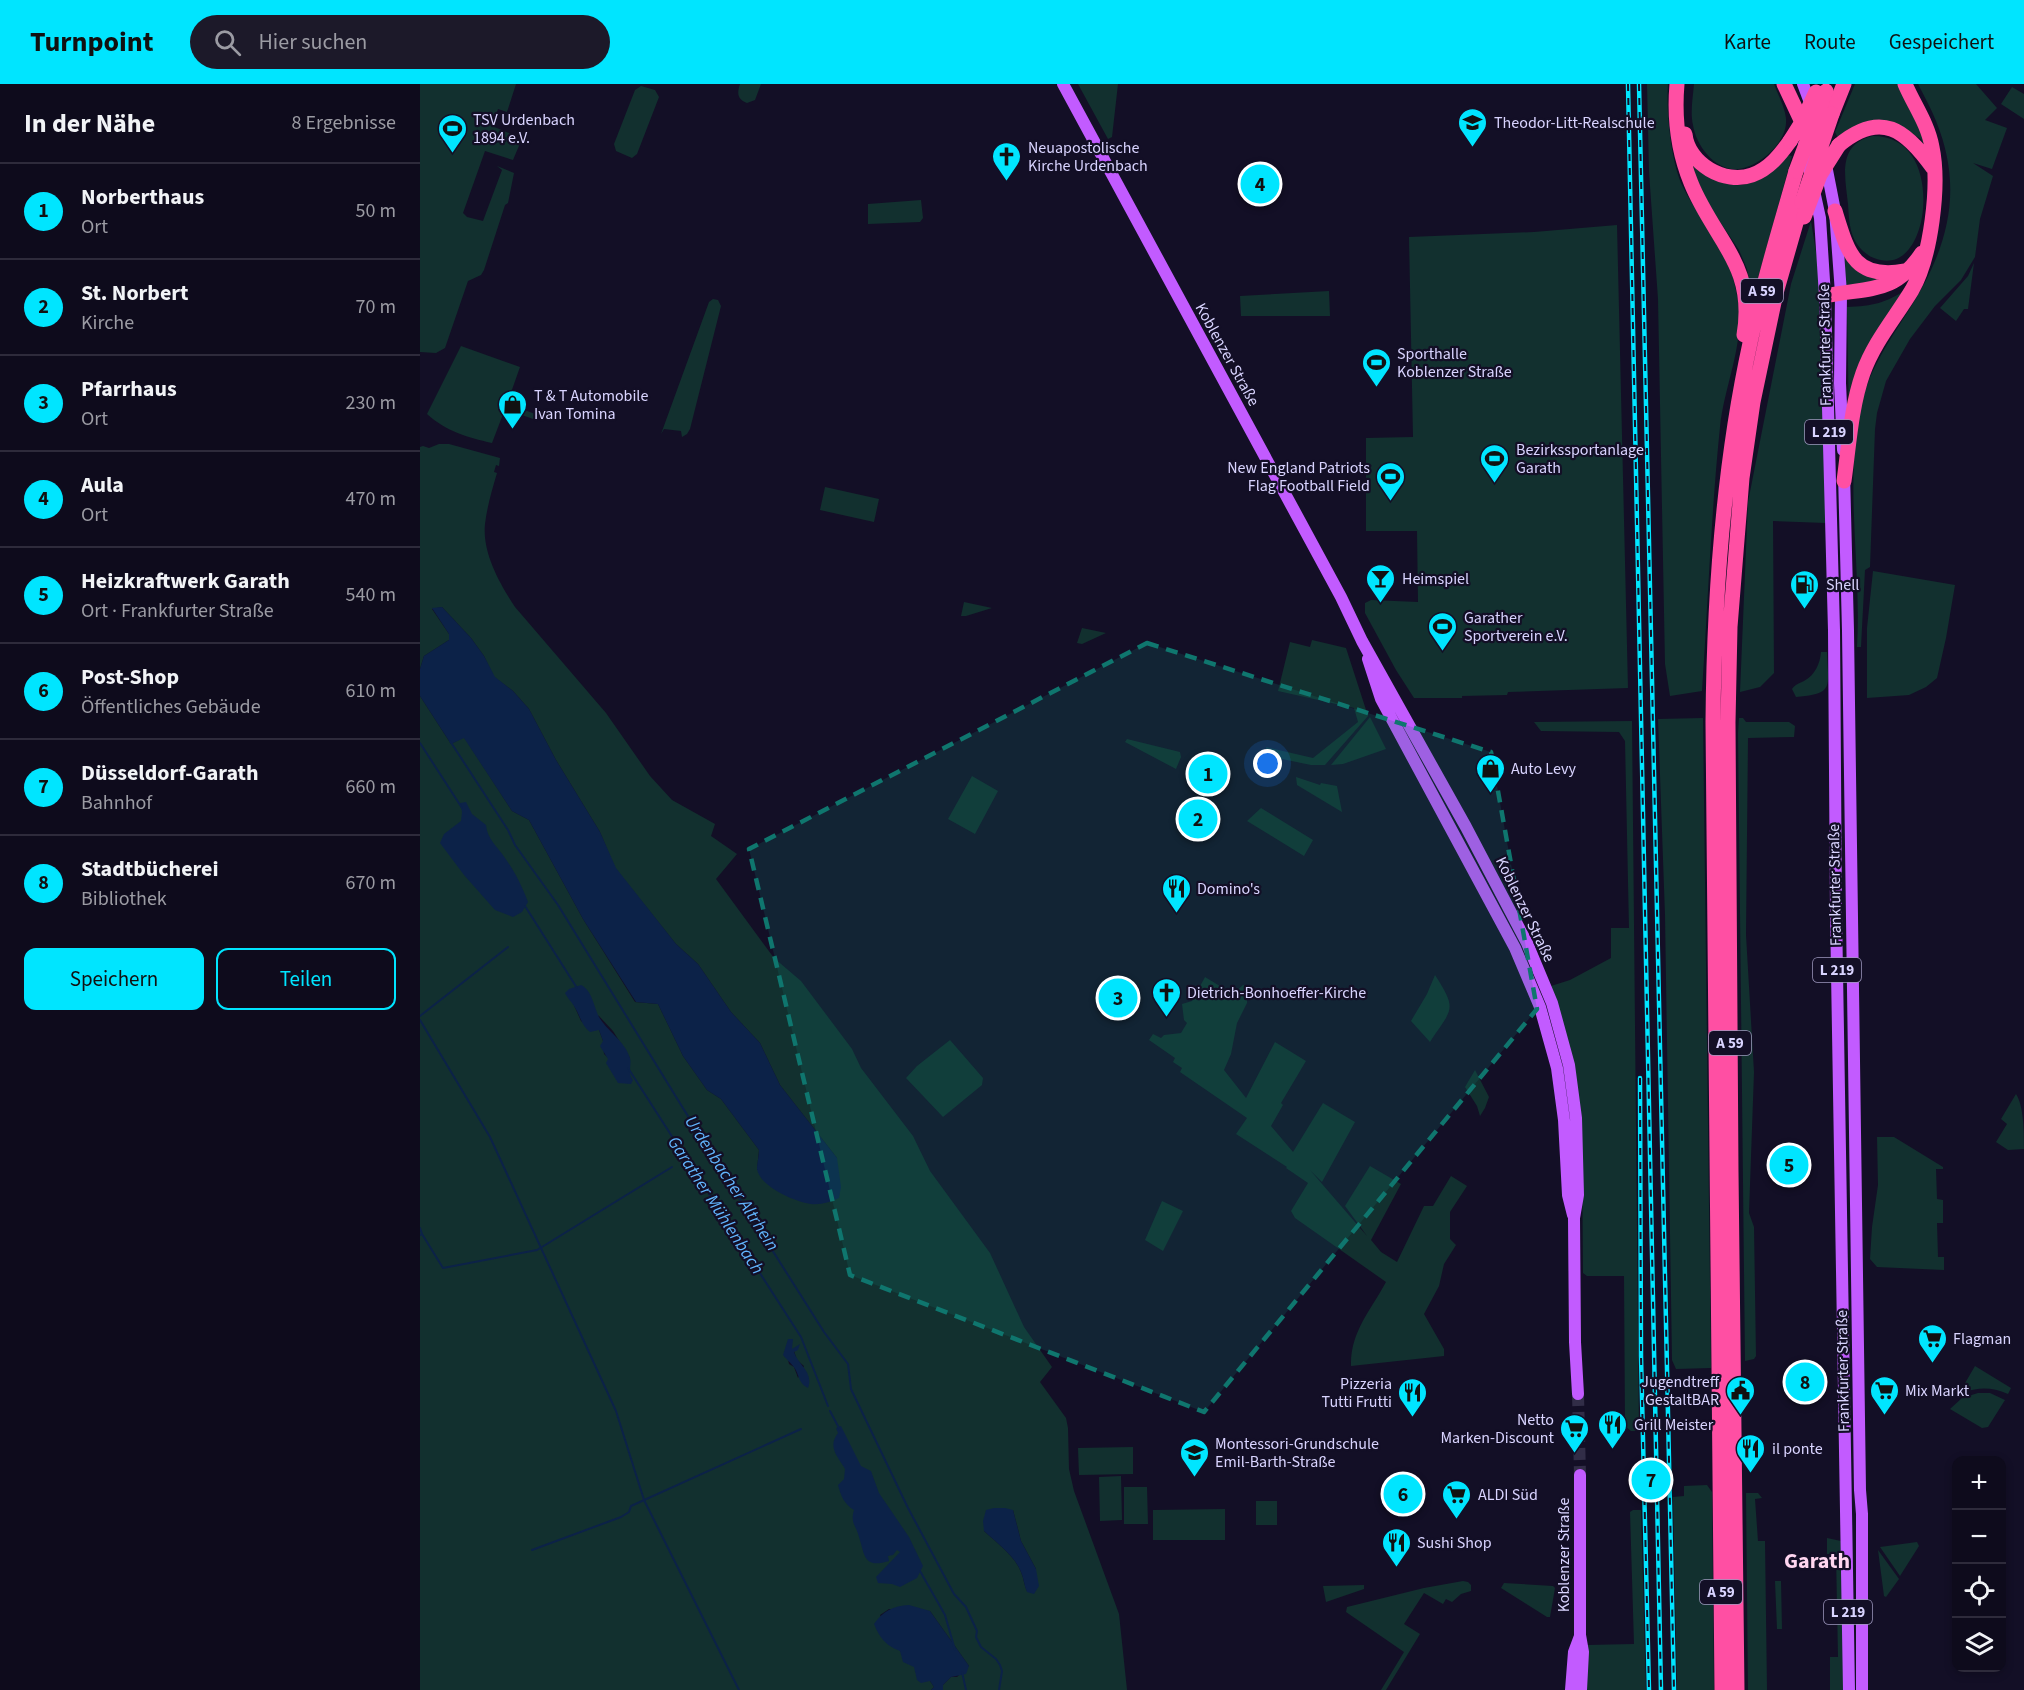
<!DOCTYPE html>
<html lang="de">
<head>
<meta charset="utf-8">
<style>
  body { margin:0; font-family:"Source Sans 3",sans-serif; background:#1c1929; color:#f1f3f6 }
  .controls { position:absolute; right:18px; bottom:18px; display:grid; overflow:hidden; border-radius:12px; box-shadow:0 3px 9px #0003 }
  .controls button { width:54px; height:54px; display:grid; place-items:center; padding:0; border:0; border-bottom:2px solid #2e2b3b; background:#0e0b1c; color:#f1f3f6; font:30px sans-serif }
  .you { position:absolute; left:848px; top:680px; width:21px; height:21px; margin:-15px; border:4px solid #fff; border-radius:50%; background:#1a73e8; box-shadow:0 0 0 9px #1a73e833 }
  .badge { display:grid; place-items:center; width:39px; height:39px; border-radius:50%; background:#00e5ff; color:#111; font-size:20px; font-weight:700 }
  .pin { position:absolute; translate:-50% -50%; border:3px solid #fff; box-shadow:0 2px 6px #0006 }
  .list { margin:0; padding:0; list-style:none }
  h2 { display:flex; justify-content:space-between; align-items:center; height:78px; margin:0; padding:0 24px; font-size:26px }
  h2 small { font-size:20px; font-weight:400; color:#9b9ba3 }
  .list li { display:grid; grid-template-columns:39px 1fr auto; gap:18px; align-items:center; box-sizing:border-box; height:96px; padding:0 24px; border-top:2px solid #2e2b3b }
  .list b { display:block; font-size:22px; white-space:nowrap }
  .list p { margin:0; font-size:20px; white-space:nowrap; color:#9b9ba3 }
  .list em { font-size:20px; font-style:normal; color:#9b9ba3 }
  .actions { display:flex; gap:12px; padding:18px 24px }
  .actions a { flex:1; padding:14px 0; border:2px solid #00e5ff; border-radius:12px; text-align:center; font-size:21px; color:#00e5ff }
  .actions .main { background:#00e5ff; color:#111 }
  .icon { flex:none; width:33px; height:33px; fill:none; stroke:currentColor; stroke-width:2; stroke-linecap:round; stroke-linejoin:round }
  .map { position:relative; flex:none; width:1604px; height:1606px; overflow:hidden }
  header { display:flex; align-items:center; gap:36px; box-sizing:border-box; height:84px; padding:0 30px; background:#00e5ff; color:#111 }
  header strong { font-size:28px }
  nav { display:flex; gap:33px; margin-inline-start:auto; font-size:21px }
  .search { width:420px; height:54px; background:#1c1929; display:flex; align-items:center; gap:15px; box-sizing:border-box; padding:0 21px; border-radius:33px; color:#9b9ba3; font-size:22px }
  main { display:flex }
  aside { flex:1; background:#0e0b1c }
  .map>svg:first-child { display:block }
  .green { fill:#12302f; fill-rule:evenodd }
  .water { fill:#0c2248 }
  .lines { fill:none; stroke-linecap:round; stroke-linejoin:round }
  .stream { stroke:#0c2248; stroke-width:2 }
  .major-tunnel { stroke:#312d47; stroke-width:12; stroke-dasharray:12 6; stroke-linecap:butt }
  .major { stroke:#c25bff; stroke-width:12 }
  .highway { stroke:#ff4fa3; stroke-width:15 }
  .rail-casing { stroke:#00e5ff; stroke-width:4.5 }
  .rail { stroke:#130f26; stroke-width:2; stroke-dasharray:7; stroke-linecap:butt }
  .highway-bridge { stroke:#ff4fa3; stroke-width:15 }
  .marked { fill:#0f766e; fill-opacity:0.2; stroke:#0f766e; stroke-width:4.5; stroke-dasharray:12 8; stroke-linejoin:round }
  .labels { text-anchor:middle; stroke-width:4.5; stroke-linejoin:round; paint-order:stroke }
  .shield { fill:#130f26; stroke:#9e99be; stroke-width:1.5 }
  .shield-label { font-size:15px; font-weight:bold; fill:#d9d4ff }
  .poi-label { font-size:16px; fill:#d9d4ff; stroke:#130f26; text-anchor:start }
  .street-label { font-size:16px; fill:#d9d4ff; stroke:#130f26 }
  .water-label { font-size:18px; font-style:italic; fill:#62b6ff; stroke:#130f26 }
  .district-label { font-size:22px; font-weight:bold; fill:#ffd6f0; stroke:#130f26 }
</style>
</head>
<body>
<header>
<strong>Turnpoint</strong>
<div class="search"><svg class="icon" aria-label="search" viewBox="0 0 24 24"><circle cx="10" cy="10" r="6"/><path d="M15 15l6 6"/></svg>Hier suchen</div>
<nav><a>Karte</a><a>Route</a><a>Gespeichert</a></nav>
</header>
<main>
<aside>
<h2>In der Nähe<small>8 Ergebnisse</small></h2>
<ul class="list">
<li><span class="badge">1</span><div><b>Norberthaus</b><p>Ort</p></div><em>50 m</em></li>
<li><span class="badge">2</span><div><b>St. Norbert</b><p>Kirche</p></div><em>70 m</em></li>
<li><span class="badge">3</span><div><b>Pfarrhaus</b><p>Ort</p></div><em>230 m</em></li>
<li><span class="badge">4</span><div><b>Aula</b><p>Ort</p></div><em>470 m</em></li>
<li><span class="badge">5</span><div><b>Heizkraftwerk Garath</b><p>Ort · Frankfurter Straße</p></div><em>540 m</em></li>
<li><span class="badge">6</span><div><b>Post-Shop</b><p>Öffentliches Gebäude</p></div><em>610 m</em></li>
<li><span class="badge">7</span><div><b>Düsseldorf-Garath</b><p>Bahnhof</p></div><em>660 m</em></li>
<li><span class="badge">8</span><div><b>Stadtbücherei</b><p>Bibliothek</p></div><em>670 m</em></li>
</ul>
<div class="actions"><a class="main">Speichern</a><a>Teilen</a></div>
</aside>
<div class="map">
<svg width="1604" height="1606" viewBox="0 0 1604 1606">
  <rect width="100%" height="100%" fill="#130f26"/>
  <path class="green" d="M0 0H96L87 28 78 25 72 42 91 50 90 53 101 57 93 76 65 67 43 129 47 133 63 137 82 86 77 82 94 89 88 119 85 121 64 186 61 191 48 197 25 264 16 269 0 268Z
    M320 0H341L335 16 327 19C317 15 317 9 320 0Z
    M658 0H698L692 53 688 55Z
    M1227 0H1248C1246 27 1251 79 1263 103 1272 122 1286 139 1298 157 1308 174 1315 198 1318 217 1325 260 1304 302 1300 343 1291 431 1288 519 1282 607L1250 612 1245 580 1238 215 1229 88Z
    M1274 0H1354C1358 11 1365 23 1366 35 1368 58 1340 82 1319 85 1296 88 1276 62 1273 41 1270 28 1273 13 1274 0Z
    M1435 0H1480L1501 42 1511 77 1501 55 1478 41 1419 56 1415 48Z
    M1498 0H1556L1577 24 1565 36 1587 44 1572 85 1553 79 1573 92 1560 135 1555 173 1541 196 1515 222 1490 255 1466 297 1457 329 1455 345 1450 483 1445 486 1441 563H1437C1442 482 1423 398 1442 318 1450 285 1469 257 1487 229 1527 167 1545 108 1516 37 1511 24 1504 12 1498 0Z
    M221 2 235 6 239 13 217 70 212 74 196 67 194 60 215 6Z
    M1592 3 1604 10V35L1581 20Z
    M1453 52C1493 52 1506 90 1503 125 1501 151 1486 187 1454 174 1448 172 1441 166 1437 160 1429 148 1429 134 1428 120 1425 92 1417 60 1453 52Z
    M1367 71 1372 72 1332 216 1327 185 1319 166 1290 123 1269 78C1307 111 1335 109 1367 71Z
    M501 116 503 134 500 138 448 140V120Z
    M1391 137 1402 205 1406 439 1353 437 1354 589 1340 603 1320 608 1328 418 1371 200Z
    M1197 141 1208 604 1088 608 1087 611 1042 612V614H994L976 586 945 529V519L951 516 998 518 997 447H946V354L993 353 989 153 1114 148Z
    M1423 160 1461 197 1426 201Z
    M1554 179 1548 225H1544L1536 237 1520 224 1548 192Z
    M1487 205 1454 256 1429 338 1427 223C1453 222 1466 219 1487 205Z
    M909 207 910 232H821L820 212Z
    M293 215 298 216 301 222 270 345 267 350 262 353 261 347 244 345 241 350 289 218Z
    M41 262 100 283 88 317 94 322 115 330 113 335 85 325 72 359C47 353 27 348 7 330Z
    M19 360H29L80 374 79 382 76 381 74 388 77 389C72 406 67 423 65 440 62 469 80 500 95 523L186 629 230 692 252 716 295 740 291 752 317 770 296 795 354 874 381 897 432 965 441 984 493 1052 510 1087 570 1169 604 1243 632 1283 620 1298 646 1334 648 1344 649 1385 654 1407 699 1530 707 1606H523V1601L531 1593H537L549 1582 544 1575 510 1527 469 1525 460 1531 480 1567 510 1597 514 1603 511 1606H0V612L31 660 44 653 92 727 109 736 163 835 215 918 238 920 263 972 287 1006 301 1015 339 1066 337 1086 417 1074 360 1001 340 959 311 928 278 880 256 860 195 784 180 748 136 676 109 625 93 607 74 593 64 572 51 554 22 523 12 525 29 550V556L4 572 0 585V363L3 362 9 364ZM153 919 179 932 193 947 210 974 209 991 212 996 184 970 183 957 179 946H173L161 937ZM372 1259V1266L378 1263 374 1267 377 1276 384 1282 378 1294 374 1283 369 1280 366 1266ZM593 1426 601 1457 616 1485 614 1509 607 1507C604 1501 604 1495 601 1488 595 1472 576 1458 564 1447Z
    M405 403 459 415 454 438 400 426Z
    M1453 487 1535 501 1526 554 1517 594 1506 603 1489 611 1447 614V544Z
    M544 518 572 524 546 532H541Z
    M662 544 686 549 662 560 657 559Z
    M892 556 926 564 948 632 905 681H891L847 672 846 663 893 674 938 638 934 624 858 607 870 558 890 563Z
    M1401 568H1407C1408 603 1415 610 1376 613L1372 605C1376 600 1378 600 1384 597 1395 591 1400 580 1401 568Z
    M950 633 966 665 923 680 911 681Z
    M1283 634 1291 1284 1256 1285 1252 1276 1245 831 1238 635Z
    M1319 634H1323L1326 638H1369L1375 642 1374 653 1328 654 1326 851 1334 988 1329 1129 1334 1143 1336 1272 1334 1275 1325 1277 1318 649Z
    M1212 637 1219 1347H1211L1205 1342 1204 1192H1167L1163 1189 1162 1064 1131 902 1150 896 1191 874V844H1209L1205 657 1199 648 1121 647 1114 638Z
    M707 655 760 668 761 673 756 685 705 658Z
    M552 692 578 707 555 750 528 735Z
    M876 693 900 701 901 699 917 702 922 728 877 701Z
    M841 724 893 756 884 772 827 737Z
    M1015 891C1038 927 1032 924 1010 958L991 937 1007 910Z
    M785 893 813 910 823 901 827 902V919L817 939 811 970 804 986 826 1014 855 958 886 977 861 1019 863 1021 851 1042 873 1068 903 1019 935 1038 902 1098 890 1086 947 1152 925 1122 950 1082 981 1100 951 1156 961 1168 977 1178 1004 1122H1013L1031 1092 1047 1102 1030 1128V1155L1036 1161 1024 1180 1019 1202 1004 1230 1024 1265V1272L931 1282C930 1248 951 1226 966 1198L875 1134 871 1127 888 1099 866 1084 867 1083 816 1050 827 1034 760 988 762 984 753 978 755 974 729 956 733 950 741 954 744 951 761 949 767 939 764 936 762 920 772 917Z
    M530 956 563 994 562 1001 523 1033 486 994 497 982Z
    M1055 986 1069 1013 1065 1024 1060 1032 1057 1022 1045 1003Z
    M1596 1010C1604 1022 1604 1049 1604 1065L1588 1066 1576 1058 1587 1040 1581 1035Z
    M1457 1053H1474L1523 1083V1085H1516L1517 1115 1523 1116V1139H1517L1518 1173H1524V1186L1457 1183 1450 1175 1452 1143 1458 1101Z
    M742 1117 763 1127 743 1167 725 1156Z
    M1555 1282 1591 1304 1588 1310C1572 1303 1560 1303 1544 1308L1541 1306Z
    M1558 1309H1570L1585 1316 1568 1343 1562 1344 1530 1325 1542 1314Z
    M713 1363V1390L659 1391 658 1364Z
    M701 1392 702 1436 680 1437 679 1393Z
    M1287 1401 1292 1408 1294 1606H1257L1253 1413 1264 1412V1402Z
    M704 1403H727L728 1440H704Z
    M1326 1409H1338L1342 1414 1335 1415 1338 1457H1345L1347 1606H1328Z
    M836 1417H857V1441H836Z
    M805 1425V1456H733V1426Z
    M1213 1426H1221L1226 1606H1166L1167 1561 1214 1560 1210 1428Z
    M1407 1454 1421 1457 1425 1606H1410V1573H1418L1416 1470H1407Z
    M1497 1458 1499 1462 1480 1492 1460 1463Z
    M1458 1466 1479 1495 1466 1513 1464 1512Z
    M1043 1497 1048 1498 1051 1501V1507L1041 1510 1032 1518 1026 1515 1023 1520 1004 1509 984 1540 1000 1550 966 1606H961L984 1568 926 1528 927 1523 1004 1504Z
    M1355 1497H1361L1362 1545H1357Z
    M1084 1499 1133 1502 1135 1504 1130 1533H1127L1081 1504Z
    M944 1501V1505L906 1518 903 1502Z"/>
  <path class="water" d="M22 523 51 554 64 572 75 593 93 607 109 625 136 676 180 748 196 784 256 860 278 880 311 928 340 959 360 1001 417 1074 421 1103 419 1114C410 1118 401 1121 391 1120 375 1118 340 1103 337 1085 337 1080 339 1072 339 1066L301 1015 287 1006 263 972 238 920 216 918 163 835 109 736 92 727 44 654 31 660 0 612V585L4 572 29 556V550L12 524Z
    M46 718 52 730 66 741C67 755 78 763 85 774 95 788 102 802 108 818L102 828 93 833 75 826 44 791 20 759 24 750 41 737 42 728 40 719Z
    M161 901C172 906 174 923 179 933 187 947 205 957 210 974 212 982 207 988 213 996L211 1000 198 999 186 979 188 975 180 962 183 957 179 946 170 948C161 941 160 931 154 922 151 917 148 915 145 909L149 905Z
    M368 1255H373L372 1265 380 1260 378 1266 374 1268C378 1281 394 1288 388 1304 377 1298 380 1290 373 1282 370 1278 367 1276 363 1271Z
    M421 1342 441 1382 451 1387 459 1409 489 1453 503 1482 497 1494 480 1503 472 1500 458 1499 456 1493 480 1468 477 1466 473 1471 468 1472 469 1477C443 1485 445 1471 439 1453 436 1441 430 1439 434 1426 424 1420 421 1412 418 1401L424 1395 425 1385C418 1373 407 1363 418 1349L416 1344Z
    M574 1424H585L593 1426 601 1457 616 1485 619 1502 614 1510 607 1508C604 1501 604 1495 601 1488 595 1472 576 1458 564 1447L563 1437 566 1426Z
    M489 1521 510 1527 549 1582 546 1590 531 1593 523 1601V1606H511L514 1603 510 1597 501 1599 497 1596 494 1583 483 1578 480 1567C465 1561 460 1554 454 1540 463 1527 473 1522 489 1521Z"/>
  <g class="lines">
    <path class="stream" d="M30 657 88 746 95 761 138 821 282 1055 404 1248 428 1280 431 1305 488 1424 534 1510 546 1523 557 1547 556 1553 561 1563 576 1575 580 1581 582 1587 579 1606
      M0 659 42 724
      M105 822 157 904
      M0 932 88 863
      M0 936 70 1053 196 1327 224 1416 319 1606
      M208 984 381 1253 408 1322
      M0 1144 2 1150 0 1151
      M2 1150 23 1184 117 1166 252 1083
      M410 1327 420 1346
      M112 1466 201 1433 209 1428 211 1422 381 1345
      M500 1487 525 1531 535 1566
      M542 1588 546 1606"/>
    <path class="major-tunnel" d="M1158 1310 1160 1391"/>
    <path class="major" d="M643 0 921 513 942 557 1046 743 1107 859 1132 919 1149 981 1156 1034 1158 1111 1154 1134 1155 1258 1158 1310
      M1383 0 1392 24
      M1384 61 1400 134 1405 212 1414 546 1416 828 1429 1606
      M1405 76 1415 127 1421 209 1420 299 1423 366
      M1424 389 1428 547 1440 1406 1442 1430V1606
      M948 575 961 615 1095 864 1120 923 1137 984 1144 1036 1148 1111 1153 1131
      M1160 1391V1551L1163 1568 1161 1606
      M1151 1606 1154 1568 1160 1552"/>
    <path class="highway" d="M1257 0C1254 34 1258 67 1271 99 1294 156 1336 181 1324 251
      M1364 0 1380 34
      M1412 30 1424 0
      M1265 50C1268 80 1305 101 1332 91 1349 85 1360 71 1370 57
      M1419 61C1461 26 1486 46 1513 84
      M1415 127C1428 169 1434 196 1485 187
      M1405 212C1448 203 1474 211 1502 169
      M1424 397C1429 361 1431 323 1443 289 1454 258 1475 234 1492 206 1511 173 1520 101 1512 63 1508 40 1494 21 1485 0
      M1302 1606 1293 638C1294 511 1303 383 1330 259 1342 201 1360 144 1376 87
      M1317 1606 1311 1088 1308 638 1310 543 1322 394 1333 318 1356 209 1382 118"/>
    <defs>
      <path id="rail" d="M1208 0 1241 1606
        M1219 0 1254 1606
        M1220 994 1221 1272 1229 1606"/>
    </defs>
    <use href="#rail" class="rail-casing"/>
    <use href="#rail" class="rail"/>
    <path class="highway-bridge" d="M1370 57 1382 38 1396 8
      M1376 87 1406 7
      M1382 118 1412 30
      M1384 133 1400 91 1419 61"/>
  </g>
  <path class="marked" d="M727 559 1071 668 1117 925 784 1328 430 1191 329 765Z"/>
  <defs>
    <symbol id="school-pin" viewBox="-11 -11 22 30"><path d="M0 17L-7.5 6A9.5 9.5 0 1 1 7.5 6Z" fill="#00e5ff" stroke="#130f26"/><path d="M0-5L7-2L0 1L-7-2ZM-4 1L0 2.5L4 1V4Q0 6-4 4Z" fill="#111"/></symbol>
    <symbol id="stadium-pin" viewBox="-11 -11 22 30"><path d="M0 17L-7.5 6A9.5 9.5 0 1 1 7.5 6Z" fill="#00e5ff" stroke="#130f26"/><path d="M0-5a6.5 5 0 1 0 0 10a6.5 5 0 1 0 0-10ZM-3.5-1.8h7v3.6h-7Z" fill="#111"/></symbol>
    <symbol id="church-pin" viewBox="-11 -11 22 30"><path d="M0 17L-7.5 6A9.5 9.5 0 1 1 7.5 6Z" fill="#00e5ff" stroke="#130f26"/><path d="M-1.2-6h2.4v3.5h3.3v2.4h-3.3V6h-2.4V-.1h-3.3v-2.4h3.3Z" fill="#111"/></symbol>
    <symbol id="shop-pin" viewBox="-11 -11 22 30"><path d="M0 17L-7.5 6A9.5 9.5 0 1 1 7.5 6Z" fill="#00e5ff" stroke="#130f26"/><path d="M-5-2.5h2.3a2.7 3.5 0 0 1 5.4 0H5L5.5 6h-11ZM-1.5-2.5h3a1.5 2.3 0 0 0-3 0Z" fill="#111"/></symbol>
    <symbol id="bar-pin" viewBox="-11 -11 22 30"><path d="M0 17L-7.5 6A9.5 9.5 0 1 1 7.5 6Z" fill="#00e5ff" stroke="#130f26"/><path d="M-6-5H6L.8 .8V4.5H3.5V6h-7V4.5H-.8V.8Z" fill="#111"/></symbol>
    <symbol id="fuel-pin" viewBox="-11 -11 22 30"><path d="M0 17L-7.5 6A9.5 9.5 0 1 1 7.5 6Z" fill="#00e5ff" stroke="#130f26"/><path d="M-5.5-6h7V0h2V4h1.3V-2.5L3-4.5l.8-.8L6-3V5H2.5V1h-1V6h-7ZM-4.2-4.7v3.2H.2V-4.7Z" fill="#111"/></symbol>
    <symbol id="restaurant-pin" viewBox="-11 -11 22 30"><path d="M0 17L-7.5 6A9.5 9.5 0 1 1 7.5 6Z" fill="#00e5ff" stroke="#130f26"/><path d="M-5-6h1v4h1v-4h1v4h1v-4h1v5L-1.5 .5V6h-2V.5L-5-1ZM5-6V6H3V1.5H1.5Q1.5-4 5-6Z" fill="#111"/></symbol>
    <symbol id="supermarket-pin" viewBox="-11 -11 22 30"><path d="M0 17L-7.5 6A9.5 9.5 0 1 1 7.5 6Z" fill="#00e5ff" stroke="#130f26"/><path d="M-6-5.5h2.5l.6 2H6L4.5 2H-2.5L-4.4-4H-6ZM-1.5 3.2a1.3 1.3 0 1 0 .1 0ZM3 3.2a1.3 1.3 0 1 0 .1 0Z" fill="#111"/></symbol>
    <symbol id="civic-pin" viewBox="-11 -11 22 30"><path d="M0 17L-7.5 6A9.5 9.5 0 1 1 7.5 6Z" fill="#00e5ff" stroke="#130f26"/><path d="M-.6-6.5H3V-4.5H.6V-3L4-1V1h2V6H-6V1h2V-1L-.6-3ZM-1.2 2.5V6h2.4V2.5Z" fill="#111"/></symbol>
  </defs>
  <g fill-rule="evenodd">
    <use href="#school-pin" x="1036" y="22" width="33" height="45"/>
    <use href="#stadium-pin" x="16" y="28" width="33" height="45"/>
    <use href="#church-pin" x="570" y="56" width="33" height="45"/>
    <use href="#stadium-pin" x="940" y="262" width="33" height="45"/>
    <use href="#shop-pin" x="76" y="304" width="33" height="45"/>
    <use href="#stadium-pin" x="1058" y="358" width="33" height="45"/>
    <use href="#stadium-pin" x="954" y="376" width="33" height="45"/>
    <use href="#bar-pin" x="944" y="478" width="33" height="45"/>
    <use href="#fuel-pin" x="1368" y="484" width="33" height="45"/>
    <use href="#stadium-pin" x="1006" y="526" width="33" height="45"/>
    <use href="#shop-pin" x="1054" y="668" width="33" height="45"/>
    <use href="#restaurant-pin" x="740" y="788" width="33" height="45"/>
    <use href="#church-pin" x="730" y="892" width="33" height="45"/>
    <use href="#supermarket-pin" x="1496" y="1238" width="33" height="45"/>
    <use href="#civic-pin" x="1304" y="1290" width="33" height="45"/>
    <use href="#supermarket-pin" x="1448" y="1290" width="33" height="45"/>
    <use href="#restaurant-pin" x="976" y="1292" width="33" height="45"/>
    <use href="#restaurant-pin" x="1176" y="1324" width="33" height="45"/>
    <use href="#supermarket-pin" x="1138" y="1328" width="33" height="45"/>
    <use href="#restaurant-pin" x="1314" y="1348" width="33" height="45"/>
    <use href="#school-pin" x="758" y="1352" width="33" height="45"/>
    <use href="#supermarket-pin" x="1020" y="1394" width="33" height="45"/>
    <use href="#restaurant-pin" x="960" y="1442" width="33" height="45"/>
  </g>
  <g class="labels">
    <g class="shield">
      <rect x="1321" y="195" width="42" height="24" rx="4.5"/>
      <rect x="1385" y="336" width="48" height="24" rx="4.5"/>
      <rect x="1393" y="874" width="48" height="24" rx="4.5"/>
      <rect x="1289" y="947" width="42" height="24" rx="4.5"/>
      <rect x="1280" y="1496" width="42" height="24" rx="4.5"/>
      <rect x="1404" y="1516" width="48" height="24" rx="4.5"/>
    </g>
    <g class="shield-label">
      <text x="1342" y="212">A 59</text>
      <text x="1409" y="353">L 219</text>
      <text x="1417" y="891">L 219</text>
      <text x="1310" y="964">A 59</text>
      <text x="1301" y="1513">A 59</text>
      <text x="1428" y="1533">L 219</text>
    </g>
    <g class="poi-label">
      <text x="53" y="41">TSV Urdenbach<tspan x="53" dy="18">1894 e.V.</tspan></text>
      <text x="1074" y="44">Theodor-Litt-Realschule</text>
      <text x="608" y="69">Neuapostolische<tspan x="608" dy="18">Kirche Urdenbach</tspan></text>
      <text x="977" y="275">Sporthalle<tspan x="977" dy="18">Koblenzer Straße</tspan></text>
      <text x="114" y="317">T &amp; T Automobile<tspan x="114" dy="18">Ivan Tomina</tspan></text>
      <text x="1096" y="371">Bezirkssportanlage<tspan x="1096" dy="18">Garath</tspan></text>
      <text x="950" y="389" text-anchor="end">New England Patriots<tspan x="950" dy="18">Flag Football Field</tspan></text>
      <text x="982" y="500">Heimspiel</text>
      <text x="1406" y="506">Shell</text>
      <text x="1044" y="539">Garather<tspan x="1044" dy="18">Sportverein e.V.</tspan></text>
      <text x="1091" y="690">Auto Levy</text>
      <text x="777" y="810">Domino's</text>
      <text x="767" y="914">Dietrich-Bonhoeffer-Kirche</text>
      <text x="1533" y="1260">Flagman</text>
      <text x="1299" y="1303" text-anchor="end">Jugendtreff<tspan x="1299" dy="18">GestaltBAR</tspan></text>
      <text x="972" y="1305" text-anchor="end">Pizzeria<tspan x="972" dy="18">Tutti Frutti</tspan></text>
      <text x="1485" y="1312">Mix Markt</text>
      <text x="1134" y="1341" text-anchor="end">Netto<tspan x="1134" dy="18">Marken-Discount</tspan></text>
      <text x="1214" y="1346">Grill Meister</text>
      <text x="795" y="1365">Montessori-Grundschule<tspan x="795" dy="18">Emil-Barth-Straße</tspan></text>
      <text x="1352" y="1370">il ponte</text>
      <text x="1058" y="1416">ALDI Süd</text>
      <text x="997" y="1464">Sushi Shop</text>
    </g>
    <g class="street-label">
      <text transform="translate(1404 261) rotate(-91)" y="6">Frankfurter Straße</text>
      <text transform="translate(808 270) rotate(61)" y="6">Koblenzer Straße</text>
      <text transform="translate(1414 801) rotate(-91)" y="6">Frankfurter Straße</text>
      <text transform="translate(1106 825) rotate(64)" y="6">Koblenzer Straße</text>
      <text transform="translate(1422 1287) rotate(-91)" y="6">Frankfurter Straße</text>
      <text transform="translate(1143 1471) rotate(-90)" y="6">Koblenzer Straße</text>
    </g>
    <g class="water-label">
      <text transform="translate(312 1099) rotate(57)" y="6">Urdenbacher Altrhein</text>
      <text transform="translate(296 1121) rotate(57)" y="6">Garather Mühlenbach</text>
    </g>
    <g class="district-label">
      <text x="1397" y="1484">Garath</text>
    </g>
  </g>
</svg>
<div class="controls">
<button>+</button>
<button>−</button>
<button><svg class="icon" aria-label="locate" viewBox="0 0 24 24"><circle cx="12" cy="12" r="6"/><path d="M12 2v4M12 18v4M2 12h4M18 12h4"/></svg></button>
<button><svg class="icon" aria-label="layers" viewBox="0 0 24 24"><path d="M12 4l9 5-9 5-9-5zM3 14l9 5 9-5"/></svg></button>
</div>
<div class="you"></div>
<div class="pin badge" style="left:788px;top:690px">1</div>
<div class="pin badge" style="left:778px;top:735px">2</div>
<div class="pin badge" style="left:698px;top:914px">3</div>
<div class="pin badge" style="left:840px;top:100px">4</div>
<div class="pin badge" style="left:1369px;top:1081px">5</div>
<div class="pin badge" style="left:983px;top:1410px">6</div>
<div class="pin badge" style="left:1231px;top:1396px">7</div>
<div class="pin badge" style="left:1385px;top:1298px">8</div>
</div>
</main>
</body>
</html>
